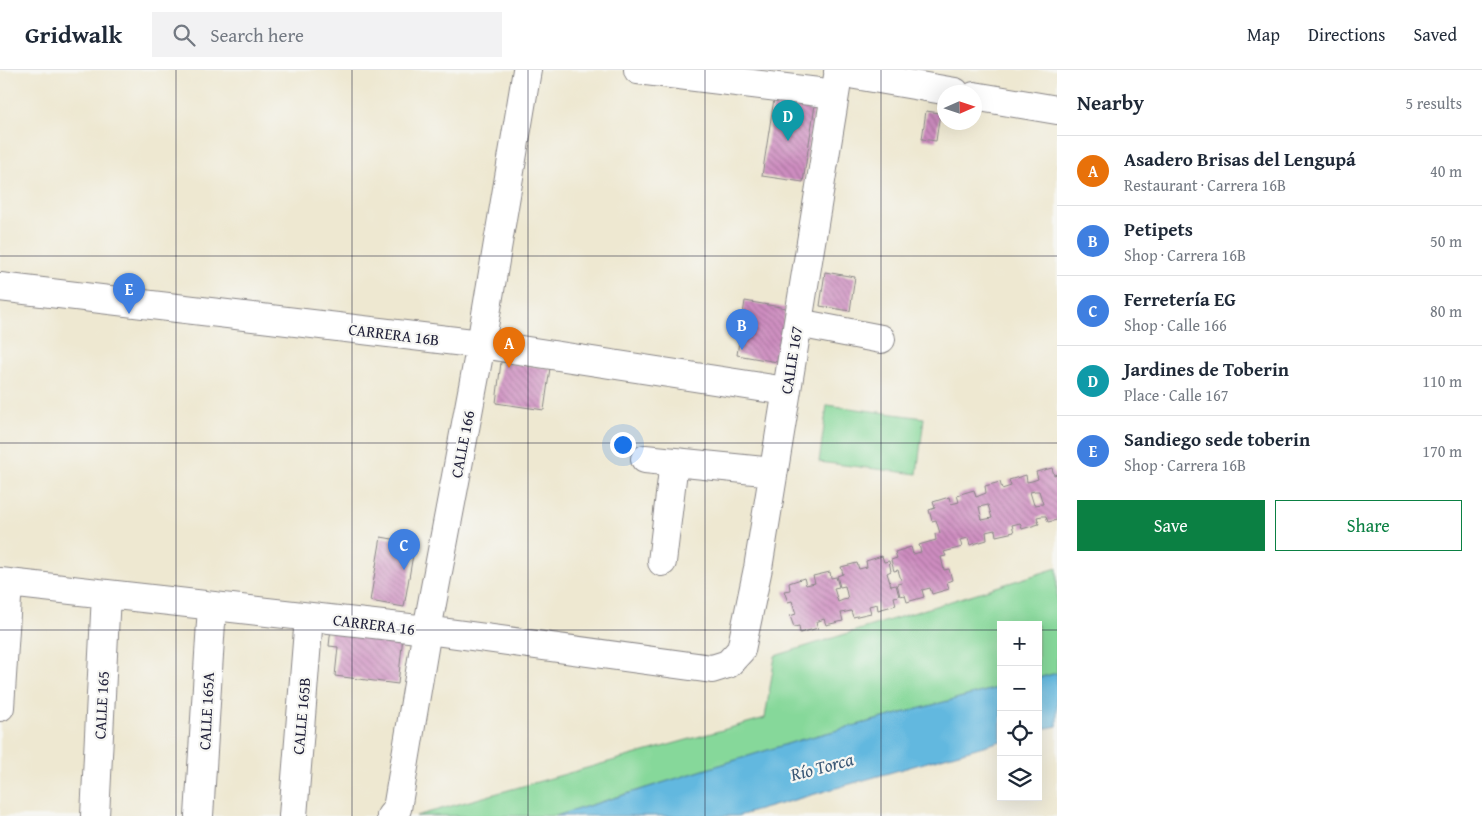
<!DOCTYPE html>
<html lang="en">
<head>
<meta charset="utf-8">
<style>
  body { margin:0; font-family:"Gentium Book Plus",serif; background:#f2f2f3; color:#1f2937 }
  .controls { position:absolute; right:15px; bottom:15px; display:grid; overflow:hidden; border-radius:0px; box-shadow:0 5px 20px #0002 }
  .controls button { width:45px; height:45px; display:grid; place-items:center; padding:0; border:0; border-bottom:1px solid #e0e1e3; background:#fff; color:#1f2937; font:25px sans-serif }
  .compass { position:absolute; left:937px; top:15px; width:45px; height:45px; border-radius:50%; background:#fff; box-shadow:0 5px 20px #0002; rotate:87deg }
  .you { position:absolute; left:622px; top:374px; width:18px; height:18px; margin:-12px; border:4px solid #fff; border-radius:50%; background:#1a73e8; box-shadow:0 0 0 8px #1a73e833 }
  .badge { display:grid; place-items:center; width:32px; height:32px; border-radius:50%; background:#0b8043; color:#fff; font-size:16px; font-weight:700 }
  .pin { position:absolute; translate:-50% -41px; filter:drop-shadow(0 1px 2px #0008) }
  .pin::after { content:''; position:absolute; top:26px; width:18px; height:15px; background:inherit; clip-path:polygon(0 0,100% 0,50% 100%) }
  .list { margin:0; padding:0; list-style:none }
  h2 { display:flex; justify-content:space-between; align-items:center; height:65px; margin:0; padding:0 20px; font-size:21px }
  h2 small { font-size:16px; font-weight:400; color:#747a83 }
  .list li { display:grid; grid-template-columns:32px 1fr auto; gap:15px; align-items:center; box-sizing:border-box; height:70px; padding:0 20px; border-top:1px solid #e0e1e3 }
  .list b { display:block; font-size:19px; white-space:nowrap }
  .list p { margin:0; font-size:16px; white-space:nowrap; color:#747a83 }
  .list em { font-size:16px; font-style:normal; color:#747a83 }
  .actions { display:flex; gap:10px; padding:15px 20px }
  .actions a { flex:1; padding:11px 0; border:1px solid #0b8043; border-radius:0px; text-align:center; font-size:18px; color:#0b8043 }
  .actions .main { background:#0b8043; color:#fff }
  .icon { flex:none; width:28px; height:28px; fill:none; stroke:currentColor; stroke-width:2; stroke-linecap:round; stroke-linejoin:round }
  .map { position:relative; flex:none; width:1057px; height:746px; overflow:hidden }
  header { display:flex; align-items:center; gap:30px; box-sizing:border-box; height:70px; padding:0 25px; background:#fff; border-bottom:1px solid #e0e1e3 }
  header strong { font-size:24px }
  nav { display:flex; gap:28px; margin-inline-start:auto; font-size:18px }
  .search { width:350px; height:45px; background:#f2f2f3; display:flex; align-items:center; gap:12px; box-sizing:border-box; padding:0 18px; border-radius:0px; color:#747a83; font-size:19px }
  main { display:flex }
  aside { flex:1; background:#fff }
  .map>svg:first-child { display:block }
  .green { fill:#86d89a; stroke:#547d6a }
  .water { fill:#62b8df; stroke:#426d8d }
  .building { fill:url(#building-back-hatch); fill-rule:evenodd }
  .lines { fill:none; stroke-linecap:round; stroke-linejoin:round }
  .minor-casing { stroke:#888586; stroke-width:30 }
  .minor { stroke:#fff; stroke-width:28 }
  .grid { fill:none; stroke:#22223b; stroke-width:1; stroke-opacity:0.55 }
  .labels { text-anchor:middle; stroke-width:4.5; stroke-linejoin:round; paint-order:stroke }
  .street-label { font-size:16px; fill:#22223b; stroke:#f6f6f2 }
  .water-label { font-size:18px; font-style:italic; fill:#385674; stroke:#f6f6f2 }
</style>
</head>
<body>
<header>
<strong>Gridwalk</strong>
<div class="search"><svg class="icon" aria-label="search" viewBox="0 0 24 24"><circle cx="10" cy="10" r="6"/><path d="M15 15l6 6"/></svg>Search here</div>
<nav><a>Map</a><a>Directions</a><a>Saved</a></nav>
</header>
<main>
<div class="map">
<svg width="1057" height="746" viewBox="0 0 1057 746">
  <defs>
    <pattern id="building-back-hatch" width="6" height="6" patternUnits="userSpaceOnUse" patternTransform="scale(1.25)"><rect width="6" height="6" fill="#ce8dc0"/><path d="M-1 5l2 2M0 0l6 6M5-1l2 2" fill="none" stroke="#a7739d"/></pattern>
  </defs>
  <rect width="100%" height="100%" fill="#f6f6f2"/>
  <filter id="ink" filterUnits="userSpaceOnUse"><feTurbulence type="fractalNoise" baseFrequency=".02" numOctaves="2"/><feDisplacementMap in="SourceGraphic" scale="10" xChannelSelector="R" yChannelSelector="G"/><feConvolveMatrix kernelMatrix="1 2 1 2 8 2 1 2 1" color-interpolation-filters="sRGB"/></filter>
  <filter id="wash" filterUnits="userSpaceOnUse"><feTurbulence type="fractalNoise" baseFrequency=".0096" numOctaves="4" result="noise"/><feDisplacementMap in="SourceGraphic" scale="20" xChannelSelector="R" yChannelSelector="G"/><feGaussianBlur stdDeviation="1.12" result="paint"/><feColorMatrix in="noise" values="0 0 0 0 0 0 0 0 0 0 0 0 0 0 0 0 0 1.4 0 .05"/><feComposite in="paint" operator="in"/></filter>
  <g filter="url(#wash)">
    <rect width="100%" height="100%" fill="#eee8d1"/>
    <path class="green" d="M827 335 924 348 917 404 819 392Z
      M1057 498V603L1038 608V555H1001V617L800 670 556 746H416L765 648 775 586Z"/>
    <path class="water" d="M1057 603V656L1038 660V608Z
      M1001 617V671L738 746H556L800 670Z"/>
    <g id="blocks">
      <path class="building" d="M774 29 815 35 803 112 762 106Z
        M926 41 940 43 936 71 922 69Z
        M825 202 855 207 850 241 820 236Z
        M745 231 786 238 777 292 737 285Z
        M501 292 550 298 544 340 496 333Z
        M1052 398 1054 405 1057 404V450L1048 452 1046 446H1042L1037 447 1039 454 1022 459 1020 453 1012 455 1014 462 996 466 995 460 990 461 986 462 987 470 970 475 968 468 960 470 962 477 944 482 946 486 941 487 944 500 949 499 952 510 947 512 949 519 932 524 930 518 922 520 924 527 907 532 905 525 900 526 897 514 902 513 898 500 894 501 891 490 897 488 895 482 911 477 913 484 921 482 919 475 936 470 935 464 940 463 936 450 932 451 929 440 935 438 933 432 949 427 951 434 959 432 957 425 974 420 976 427 986 423 985 416 1000 412 1002 419 1011 416 1009 410 1026 405 1027 412 1032 411 1038 409 1036 402ZM1035 421H1039L1043 434 1034 435 1030 422ZM988 435 992 448 982 450 979 437Z
        M381 467 415 473 404 537 370 531Z
        M882 486 884 492 889 491 891 501 887 503 891 516 896 515 899 526 894 527 896 535 878 540 877 534 869 536 871 543 853 547 851 541 841 543 843 551 826 555 824 549 816 552 818 558 800 563 799 556 794 557 790 546 796 544 792 531 788 532 784 521 790 520 789 513 804 508 806 515 815 513 813 506 830 502 831 508 836 507 839 517 834 518 838 532 843 530 848 529 845 516 840 517 837 506 843 504 841 497 857 493 859 499 867 497 866 491Z
        M331 558 403 566 398 614 335 606 338 577 329 576Z"/>
    </g>
  </g>
  <g filter="url(#ink)">
    <use href="#blocks" fill-opacity="0" stroke="#888586" stroke-width="1"/>
    <g class="lines">
      <defs>
        <path id="minor" d="M638 0 835 24
          M838 2 955 22
          M974 26 1057 40
          M0 217 481 274 786 321
          M798 253 881 269
          M645 389 773 402
          M662 492 674 392
          M0 512 427 560 712 599 728 594 741 580 758 498 839 0
          M0 637 8 513
          M95 746 106 524
          M199 746 212 536
          M293 746 309 547
          M391 746 397 739 427 560 481 274 527 0"/>
      </defs>
      <use href="#minor" class="minor-casing"/>
      <use href="#minor" class="minor"/>
    </g>
  </g>
  <path class="grid" d="M176 0V746M352 0V746M528 0V746M705 0V746M881 0V746M0 186H1057M0 373H1057M0 560H1001M1038 560H1057"/>
  <g class="labels">
    <g class="street-label">
      <text transform="translate(394 264) rotate(7)" y="6">CARRERA 16B</text>
      <text transform="translate(791 290) rotate(-81)" y="6">CALLE 167</text>
      <text transform="translate(462 374) rotate(-79)" y="6">CALLE 166</text>
      <text transform="translate(374 554) rotate(7)" y="6">CARRERA 16</text>
      <text transform="translate(101 635) rotate(-87)" y="6">CALLE 165</text>
      <text transform="translate(206 641) rotate(-87)" y="6">CALLE 165A</text>
      <text transform="translate(301 646) rotate(-85)" y="6">CALLE 165B</text>
    </g>
    <g class="water-label">
      <text transform="translate(822 697) rotate(-15)" y="6">Río Torca</text>
    </g>
  </g>
</svg>
<div class="controls">
<button>+</button>
<button>−</button>
<button><svg class="icon" aria-label="locate" viewBox="0 0 24 24"><circle cx="12" cy="12" r="6"/><path d="M12 2v4M12 18v4M2 12h4M18 12h4"/></svg></button>
<button><svg class="icon" aria-label="layers" viewBox="0 0 24 24"><path d="M12 4l9 5-9 5-9-5zM3 14l9 5 9-5"/></svg></button>
</div>
<svg class="compass" viewBox="-18 -18 36 36"><path d="M0-13l5 13h-10z" fill="#e53935"/><path d="M0 13l5-13h-10z" fill="#747a83"/></svg>
<div class="you"></div>
<div class="pin badge" style="left:509px;top:298px;background:#e8710a">A</div>
<div class="pin badge" style="left:742px;top:280px;background:#3f7fe0">B</div>
<div class="pin badge" style="left:404px;top:500px;background:#3f7fe0">C</div>
<div class="pin badge" style="left:788px;top:71px;background:#0f9aa8">D</div>
<div class="pin badge" style="left:129px;top:244px;background:#3f7fe0">E</div>
</div>
<aside>
<h2>Nearby<small>5 results</small></h2>
<ul class="list">
<li><span class="badge" style="background:#e8710a">A</span><div><b>Asadero Brisas del Lengupá</b><p>Restaurant · Carrera 16B</p></div><em>40 m</em></li>
<li><span class="badge" style="background:#3f7fe0">B</span><div><b>Petipets</b><p>Shop · Carrera 16B</p></div><em>50 m</em></li>
<li><span class="badge" style="background:#3f7fe0">C</span><div><b>Ferretería EG</b><p>Shop · Calle 166</p></div><em>80 m</em></li>
<li><span class="badge" style="background:#0f9aa8">D</span><div><b>Jardines de Toberin</b><p>Place · Calle 167</p></div><em>110 m</em></li>
<li><span class="badge" style="background:#3f7fe0">E</span><div><b>Sandiego sede toberin</b><p>Shop · Carrera 16B</p></div><em>170 m</em></li>
</ul>
<div class="actions"><a class="main">Save</a><a>Share</a></div>
</aside>
</main>
</body>
</html>
